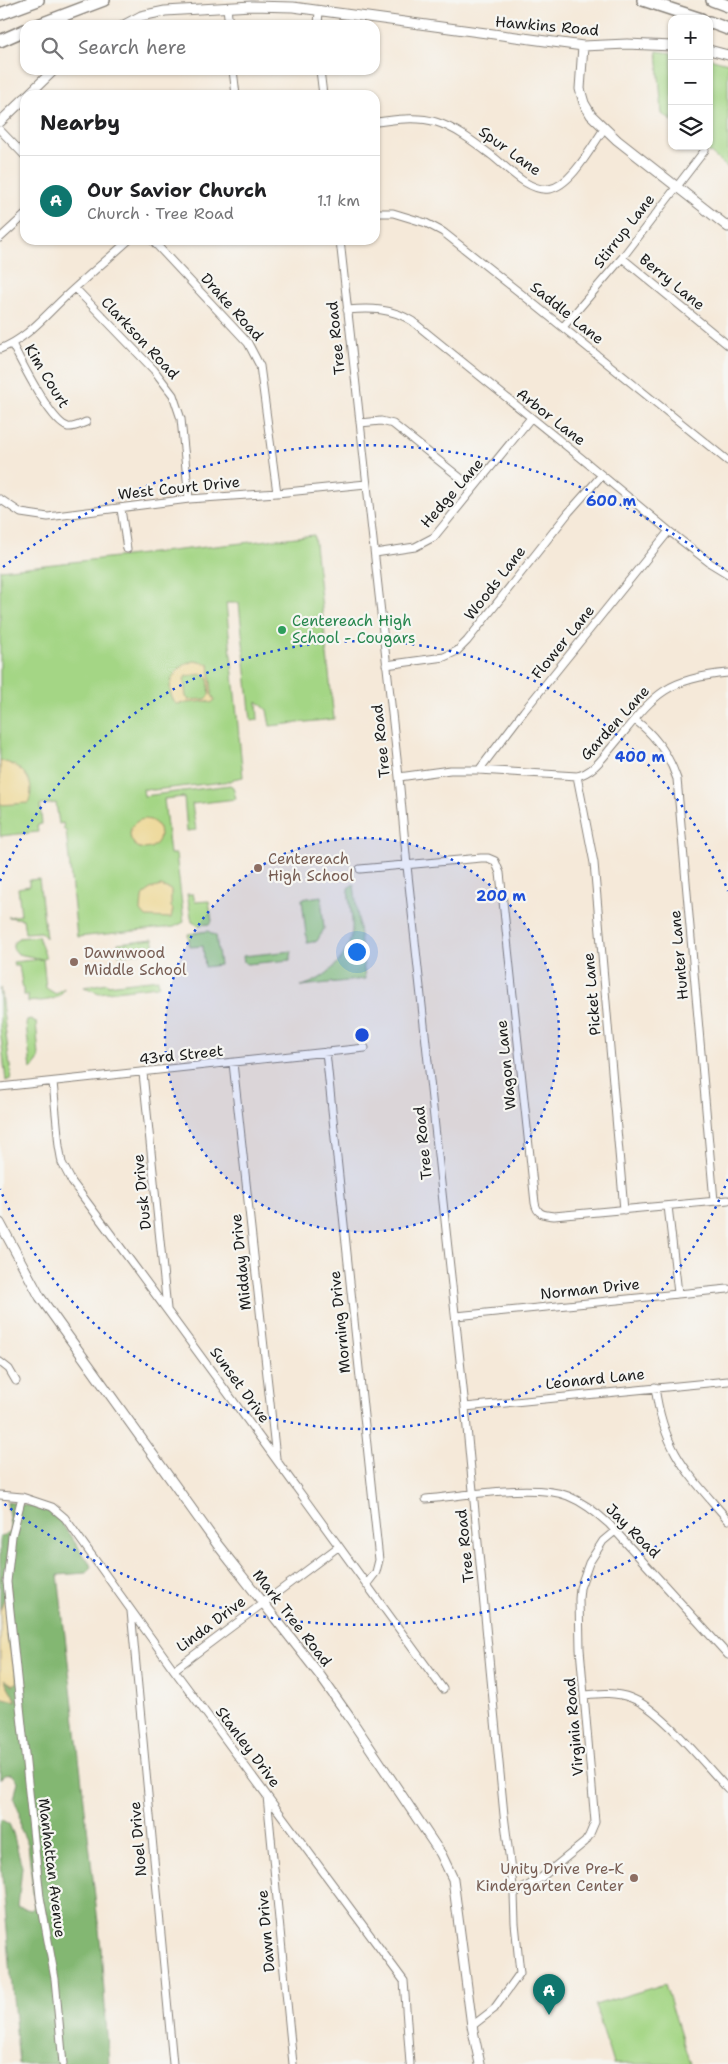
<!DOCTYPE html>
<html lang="en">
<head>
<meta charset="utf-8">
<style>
  body { margin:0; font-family:"Shantell Sans",sans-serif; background:#f6f6f6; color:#202124 }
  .controls { position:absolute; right:15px; top:15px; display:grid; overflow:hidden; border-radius:10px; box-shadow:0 1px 4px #0004 }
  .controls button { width:45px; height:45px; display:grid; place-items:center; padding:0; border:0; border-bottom:1px solid #e0e0e0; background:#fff; color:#202124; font:25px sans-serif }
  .you { position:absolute; left:356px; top:951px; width:18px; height:18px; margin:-12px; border:4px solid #fff; border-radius:50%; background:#1a73e8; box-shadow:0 0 0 8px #1a73e833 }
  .badge { display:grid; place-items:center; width:32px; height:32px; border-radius:50%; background:#0f766e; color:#fff; font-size:16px; font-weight:700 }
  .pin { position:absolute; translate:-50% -41px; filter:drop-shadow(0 1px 2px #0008) }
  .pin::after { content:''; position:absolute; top:26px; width:18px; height:15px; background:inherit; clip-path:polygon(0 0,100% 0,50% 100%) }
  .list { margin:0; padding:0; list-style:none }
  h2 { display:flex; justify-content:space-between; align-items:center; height:65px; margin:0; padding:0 20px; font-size:21px }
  h2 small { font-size:16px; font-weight:400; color:#757577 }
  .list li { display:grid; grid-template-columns:32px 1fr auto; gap:15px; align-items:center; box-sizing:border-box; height:90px; padding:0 20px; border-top:1px solid #e0e0e0 }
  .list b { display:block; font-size:19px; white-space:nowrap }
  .list p { margin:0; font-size:16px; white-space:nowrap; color:#757577 }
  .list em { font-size:16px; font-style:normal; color:#757577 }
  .icon { flex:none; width:28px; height:28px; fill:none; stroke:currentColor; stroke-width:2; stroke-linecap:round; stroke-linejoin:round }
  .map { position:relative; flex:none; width:728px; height:2064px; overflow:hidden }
  .search { position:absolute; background:#fff; box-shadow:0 1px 4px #0004; left:20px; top:20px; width:360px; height:55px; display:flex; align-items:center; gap:12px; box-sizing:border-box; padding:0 18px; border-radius:15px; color:#757577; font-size:19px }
  .panel { position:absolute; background:#fff; box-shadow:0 1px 4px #0004; left:20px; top:90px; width:360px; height:155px; border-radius:15px }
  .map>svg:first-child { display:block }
  .green { fill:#a4d685; stroke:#607950 }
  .forest { fill:#83b772; stroke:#506a47 }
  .sand { fill:#eeda9e; stroke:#857b5d; fill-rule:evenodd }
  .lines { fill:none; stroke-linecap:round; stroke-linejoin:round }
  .minor-casing { stroke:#88827a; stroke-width:9 }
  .tertiary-casing { stroke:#88827a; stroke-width:11 }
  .trunk-casing { stroke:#88827a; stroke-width:14 }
  .minor { stroke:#fff; stroke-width:7 }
  .tertiary { stroke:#fff; stroke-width:9 }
  .trunk { stroke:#fff; stroke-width:11 }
  .ring { fill:none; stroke:#1d4ed8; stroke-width:2.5; stroke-dasharray:2.5 5 }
  .leisure-dot { fill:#2e9e5b; stroke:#f6f6f2; stroke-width:2 }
  .education-dot { fill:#8d6e63; stroke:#f6f6f2; stroke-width:2 }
  .labels { text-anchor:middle; stroke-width:4.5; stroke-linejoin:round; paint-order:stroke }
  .street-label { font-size:15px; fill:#1c1c1c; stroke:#f6f6f2 }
  .leisure-label { font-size:15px; fill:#27864d; stroke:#f6f6f2; text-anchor:start }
  .education-label { font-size:15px; fill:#785e54; stroke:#f6f6f2; text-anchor:start }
  .centre { fill:#1d4ed8; stroke:#f6f6f2; stroke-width:2.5 }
  .ring-label { font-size:15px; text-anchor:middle; font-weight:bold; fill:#1d4ed8; stroke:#f6f6f2; stroke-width:4.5; stroke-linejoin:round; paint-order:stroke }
</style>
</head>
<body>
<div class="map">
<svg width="728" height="2064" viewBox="0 0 728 2064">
  <rect width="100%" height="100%" fill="#f6f6f2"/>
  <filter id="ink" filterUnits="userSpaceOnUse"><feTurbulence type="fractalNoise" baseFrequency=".02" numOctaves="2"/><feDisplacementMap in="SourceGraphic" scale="10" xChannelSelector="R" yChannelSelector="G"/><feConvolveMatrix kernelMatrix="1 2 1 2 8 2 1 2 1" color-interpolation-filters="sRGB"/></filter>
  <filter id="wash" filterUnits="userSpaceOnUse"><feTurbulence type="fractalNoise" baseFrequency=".0096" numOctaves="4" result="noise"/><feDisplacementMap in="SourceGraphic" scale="20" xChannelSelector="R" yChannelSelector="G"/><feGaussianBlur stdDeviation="1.12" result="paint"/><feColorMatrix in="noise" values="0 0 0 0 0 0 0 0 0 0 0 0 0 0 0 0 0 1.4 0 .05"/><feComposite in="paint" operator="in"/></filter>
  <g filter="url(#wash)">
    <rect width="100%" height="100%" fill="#f5e9d9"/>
    <path class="green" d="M657 51 672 53V121L662 114Z
      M709 58 728 63V168L702 146H709Z
      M314 535 334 719 270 726 267 710 257 701 258 720 251 721 239 603H226L243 777 233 779 232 781 153 790 143 789 144 796 230 785 233 787 236 799 192 804 196 830 187 831 184 797 164 799 170 854H176L184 922 174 927 77 937 66 830H64L63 823 59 824 56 803 40 805 42 824 37 825 38 832 0 836V570Z
      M39 879 46 938 41 932 25 933 23 919 8 917 21 915 18 888 29 886V880Z
      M354 884 365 979 301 986C326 980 349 957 352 931 353 917 349 902 348 888Z
      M187 894H193L195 902 209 901 212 921 210 924 198 925 192 922Z
      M321 896 324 929 317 941 307 943 302 899Z
      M208 931 216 936 220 965 205 967 203 946 190 947 188 934Z
      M38 936 46 958 43 959 46 988 56 994 64 988C59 1003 41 1000 28 1002V996L24 995 19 966H14L13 962 42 959 18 954 13 948V944L18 938Z
      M153 939 156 951 119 955 118 943Z
      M292 951 290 960 247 964 244 962 243 956Z
      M158 979 159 985 157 986 99 993 84 987 107 983 108 985Z
      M0 987 11 1074 12 1078 6 1081 0 1028Z
      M30 1019 36 1022 39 1056 38 1061 31 1070 26 1024 27 1020Z
      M665 1984 690 2064H613L595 2005Z"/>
    <path class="forest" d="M7 1502 40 1508 55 1514 92 1567 86 1573 58 1575 101 1948 109 2064H19L0 1852V1819L9 1824 13 1833 22 1867 18 1907 31 1910 34 1907V1901L28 1844 20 1828 19 1811 14 1799 18 1781 12 1774 4 1775 0 1779V1697L16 1701 3 1678 12 1662 7 1636 10 1612V1587L0 1611V1537L11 1532Z"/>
    <path class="sand" d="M195 661 209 664 212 695 215 700 211 703 207 701 176 704C162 687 175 664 195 661ZM204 674 208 678 210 695 206 699 189 700 186 697 184 680 186 676Z
      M0 761C21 764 38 781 28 803L0 805Z
      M130 834a15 15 0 1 1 30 0a15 15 0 1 1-30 0Z
      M161 886 171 890V907L173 909 171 918 146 917 141 911 142 898 150 889Z
      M10 1585V1612L7 1636 18 1682 13 1685 4 1679 16 1701 0 1697V1611Z"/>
  </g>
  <g filter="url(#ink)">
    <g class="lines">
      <defs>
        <path id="minor" d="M227 8 229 25
          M318 25 319 11
          M233 70 236 95
          M320 70 323 95
          M375 122C395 120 416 116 436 122 456 128 474 142 491 155 506 166 528 192 549 189 571 186 592 146 604 129
          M0 130 25 156
          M375 213H393L426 223 443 232 524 296 728 461
          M0 238 25 215
          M152 240 248 343 260 366 277 493
          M340 240 399 777 407 866 465 1407 504 1815 514 1894 515 1923 520 1973 494 2009 472 2026
          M622 258 728 345
          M75 288 154 370 173 395 181 419 189 499
          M347 310C371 308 391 308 412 321L580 457 669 531 710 563 728 574
          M563 327 622 258 705 150
          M12 344C21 361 51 423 68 427 74 428 81 424 86 422
          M0 349C26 339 43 318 63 299 84 279 107 260 129 240
          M360 423 381 421 393 424 473 488
          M0 499 21 513 48 517 189 499 277 493 366 484
          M121 509 127 549
          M375 553 415 547 434 537 530 419
          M386 665 444 657 457 651 467 641 569 512 601 476
          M635 720C655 735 669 755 677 779L714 1201
          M479 770 524 711 669 531
          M577 776 594 863 624 1210
          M399 777 450 770H479L577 776C593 772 601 760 611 748 652 699 660 679 728 673
          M360 869 481 858H488L495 861 500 873 535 1203C537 1214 543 1215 554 1216L728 1200
          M326 1052 379 1560 376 1572 366 1585
          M233 1063 276 1458
          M143 1073 167 1309
          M53 1082 59 1146 62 1163 72 1182C198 1350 319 1520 443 1689
          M0 1087 365 1048
          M668 1206 678 1293
          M456 1316 728 1289
          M0 1362 9 1369 16 1381
          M655 1387C664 1452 687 1472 728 1520
          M465 1407 728 1381
          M0 1495 22 1497 52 1507 65 1518 174 1670 404 1981 410 2064
          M22 1497 12 1536 7 1582 40 1897 55 1979 63 2064
          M426 1499C463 1496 534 1483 568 1496 583 1502 597 1513 609 1524L728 1655
          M131 1611 173 2064
          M174 1670 338 1547
          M585 1695C601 1693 616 1692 631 1698 660 1708 705 1765 728 1789
          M267 1796 293 2064
          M514 1894 542 1877 585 1842 589 1836 595 1822 580 1649 579 1599 580 1588 589 1563 603 1541 615 1531"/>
        <path id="tertiary" d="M124 25 141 16 165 11 252 6 293 7 583 46 627 44 672 46
          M583 46 580 89 584 103 591 115 617 140 728 227
          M709 50 728 55
          M28 95 54 70
          M0 122 25 98
          M0 1223 40 1297 217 1544 319 1674 350 1718 441 1854 453 1879 472 2026 480 2064"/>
        <path id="trunk" d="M643 0 701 19
          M712 0 728 6
          M0 14 38 0
          M709 22 728 29
          M38 25 104 0
          M0 41 25 30"/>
      </defs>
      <use href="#minor" class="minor-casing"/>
      <use href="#tertiary" class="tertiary-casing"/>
      <use href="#trunk" class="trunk-casing"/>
      <use href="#minor" class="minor"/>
      <use href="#tertiary" class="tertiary"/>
      <use href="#trunk" class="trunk"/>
    </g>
  </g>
  <circle cx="362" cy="1035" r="197" fill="#1d4ed8" fill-opacity=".12"/>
  <g class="ring">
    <circle cx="362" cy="1035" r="197"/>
    <path d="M728 1179A393 393 0 0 1 0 1189M0 881A393 393 0 0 1 728 891"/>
    <path d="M725 1500A590 590 0 0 1 3 1503M3 567A590 590 0 0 1 725 570"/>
  </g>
  <circle class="leisure-dot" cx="282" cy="630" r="5"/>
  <g class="education-dot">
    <circle cx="258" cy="868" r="5"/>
    <circle cx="74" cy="962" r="5"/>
    <circle cx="634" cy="1878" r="5"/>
  </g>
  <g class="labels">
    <g class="street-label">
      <text transform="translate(547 26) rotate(5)" y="5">Hawkins Road</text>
      <text transform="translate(510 151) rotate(36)" y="5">Spur Lane</text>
      <text transform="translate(624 231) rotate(-52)" y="5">Stirrup Lane</text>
      <text transform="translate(672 282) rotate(39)" y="5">Berry Lane</text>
      <text transform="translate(232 307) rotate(48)" y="5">Drake Road</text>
      <text transform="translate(567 313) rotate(39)" y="5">Saddle Lane</text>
      <text transform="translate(140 338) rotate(47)" y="5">Clarkson Road</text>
      <text transform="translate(336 338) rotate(-96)" y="5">Tree Road</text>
      <text transform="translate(47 376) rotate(59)" y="5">Kim Court</text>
      <text transform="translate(551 417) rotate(38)" y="5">Arbor Lane</text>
      <text transform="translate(179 488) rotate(-6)" y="5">West Court Drive</text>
      <text transform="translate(452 493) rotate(-49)" y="5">Hedge Lane</text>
      <text transform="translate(495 583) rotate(-52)" y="5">Woods Lane</text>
      <text transform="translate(563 642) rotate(-51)" y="5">Flower Lane</text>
      <text transform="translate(615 723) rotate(-48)" y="5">Garden Lane</text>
      <text transform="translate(381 741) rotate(-96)" y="5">Tree Road</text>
      <text transform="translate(679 955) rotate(-95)" y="5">Hunter Lane</text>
      <text transform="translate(592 994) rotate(-95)" y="5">Picket Lane</text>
      <text transform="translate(181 1055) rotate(-6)" y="5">43rd Street</text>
      <text transform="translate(506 1065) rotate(-96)" y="5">Wagon Lane</text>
      <text transform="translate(423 1143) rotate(-96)" y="5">Tree Road</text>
      <text transform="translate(142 1192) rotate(-96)" y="5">Dusk Drive</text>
      <text transform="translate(241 1262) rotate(-96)" y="5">Midday Drive</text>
      <text transform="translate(590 1289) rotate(-6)" y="5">Norman Drive</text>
      <text transform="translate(340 1322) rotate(-96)" y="5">Morning Drive</text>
      <text transform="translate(595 1379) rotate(-6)" y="5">Leonard Lane</text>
      <text transform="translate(240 1385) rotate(54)" y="5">Sunset Drive</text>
      <text transform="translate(633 1531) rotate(45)" y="5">Jay Road</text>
      <text transform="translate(465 1546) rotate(-96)" y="5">Tree Road</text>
      <text transform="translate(292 1618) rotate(52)" y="5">Mark Tree Road</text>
      <text transform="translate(211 1624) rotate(-37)" y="5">Linda Drive</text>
      <text transform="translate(574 1727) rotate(-95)" y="5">Virginia Road</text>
      <text transform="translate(248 1747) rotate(53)" y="5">Stanley Drive</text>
      <text transform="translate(138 1839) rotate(-95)" y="5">Noel Drive</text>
      <text transform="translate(52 1868) rotate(83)" y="5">Manhattan Avenue</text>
      <text transform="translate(266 1931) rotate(-95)" y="5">Dawn Drive</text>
    </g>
    <g class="leisure-label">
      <text x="292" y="626">Centereach High<tspan x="292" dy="17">School - Cougars</tspan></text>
    </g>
    <g class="education-label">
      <text x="268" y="864">Centereach<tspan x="268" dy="17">High School</tspan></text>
      <text x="84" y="958">Dawnwood<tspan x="84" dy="17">Middle School</tspan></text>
      <text x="624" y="1874" text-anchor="end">Unity Drive Pre-K<tspan x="624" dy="17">Kindergarten Center</tspan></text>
    </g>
  </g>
  <circle cx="362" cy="1035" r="8" class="centre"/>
  <g class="ring-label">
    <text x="611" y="506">600 m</text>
    <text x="640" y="762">400 m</text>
    <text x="501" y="901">200 m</text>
  </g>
</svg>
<div class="controls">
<button>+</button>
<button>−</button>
<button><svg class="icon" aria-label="layers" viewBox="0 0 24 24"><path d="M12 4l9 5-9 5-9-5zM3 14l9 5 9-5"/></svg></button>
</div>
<div class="you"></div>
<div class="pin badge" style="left:549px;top:2015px">A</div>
<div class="search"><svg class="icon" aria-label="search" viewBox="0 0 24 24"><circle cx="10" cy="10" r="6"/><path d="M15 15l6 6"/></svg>Search here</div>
<section class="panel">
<h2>Nearby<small></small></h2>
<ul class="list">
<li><span class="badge">A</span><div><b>Our Savior Church</b><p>Church · Tree Road</p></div><em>1.1 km</em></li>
</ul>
</section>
</div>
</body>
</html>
